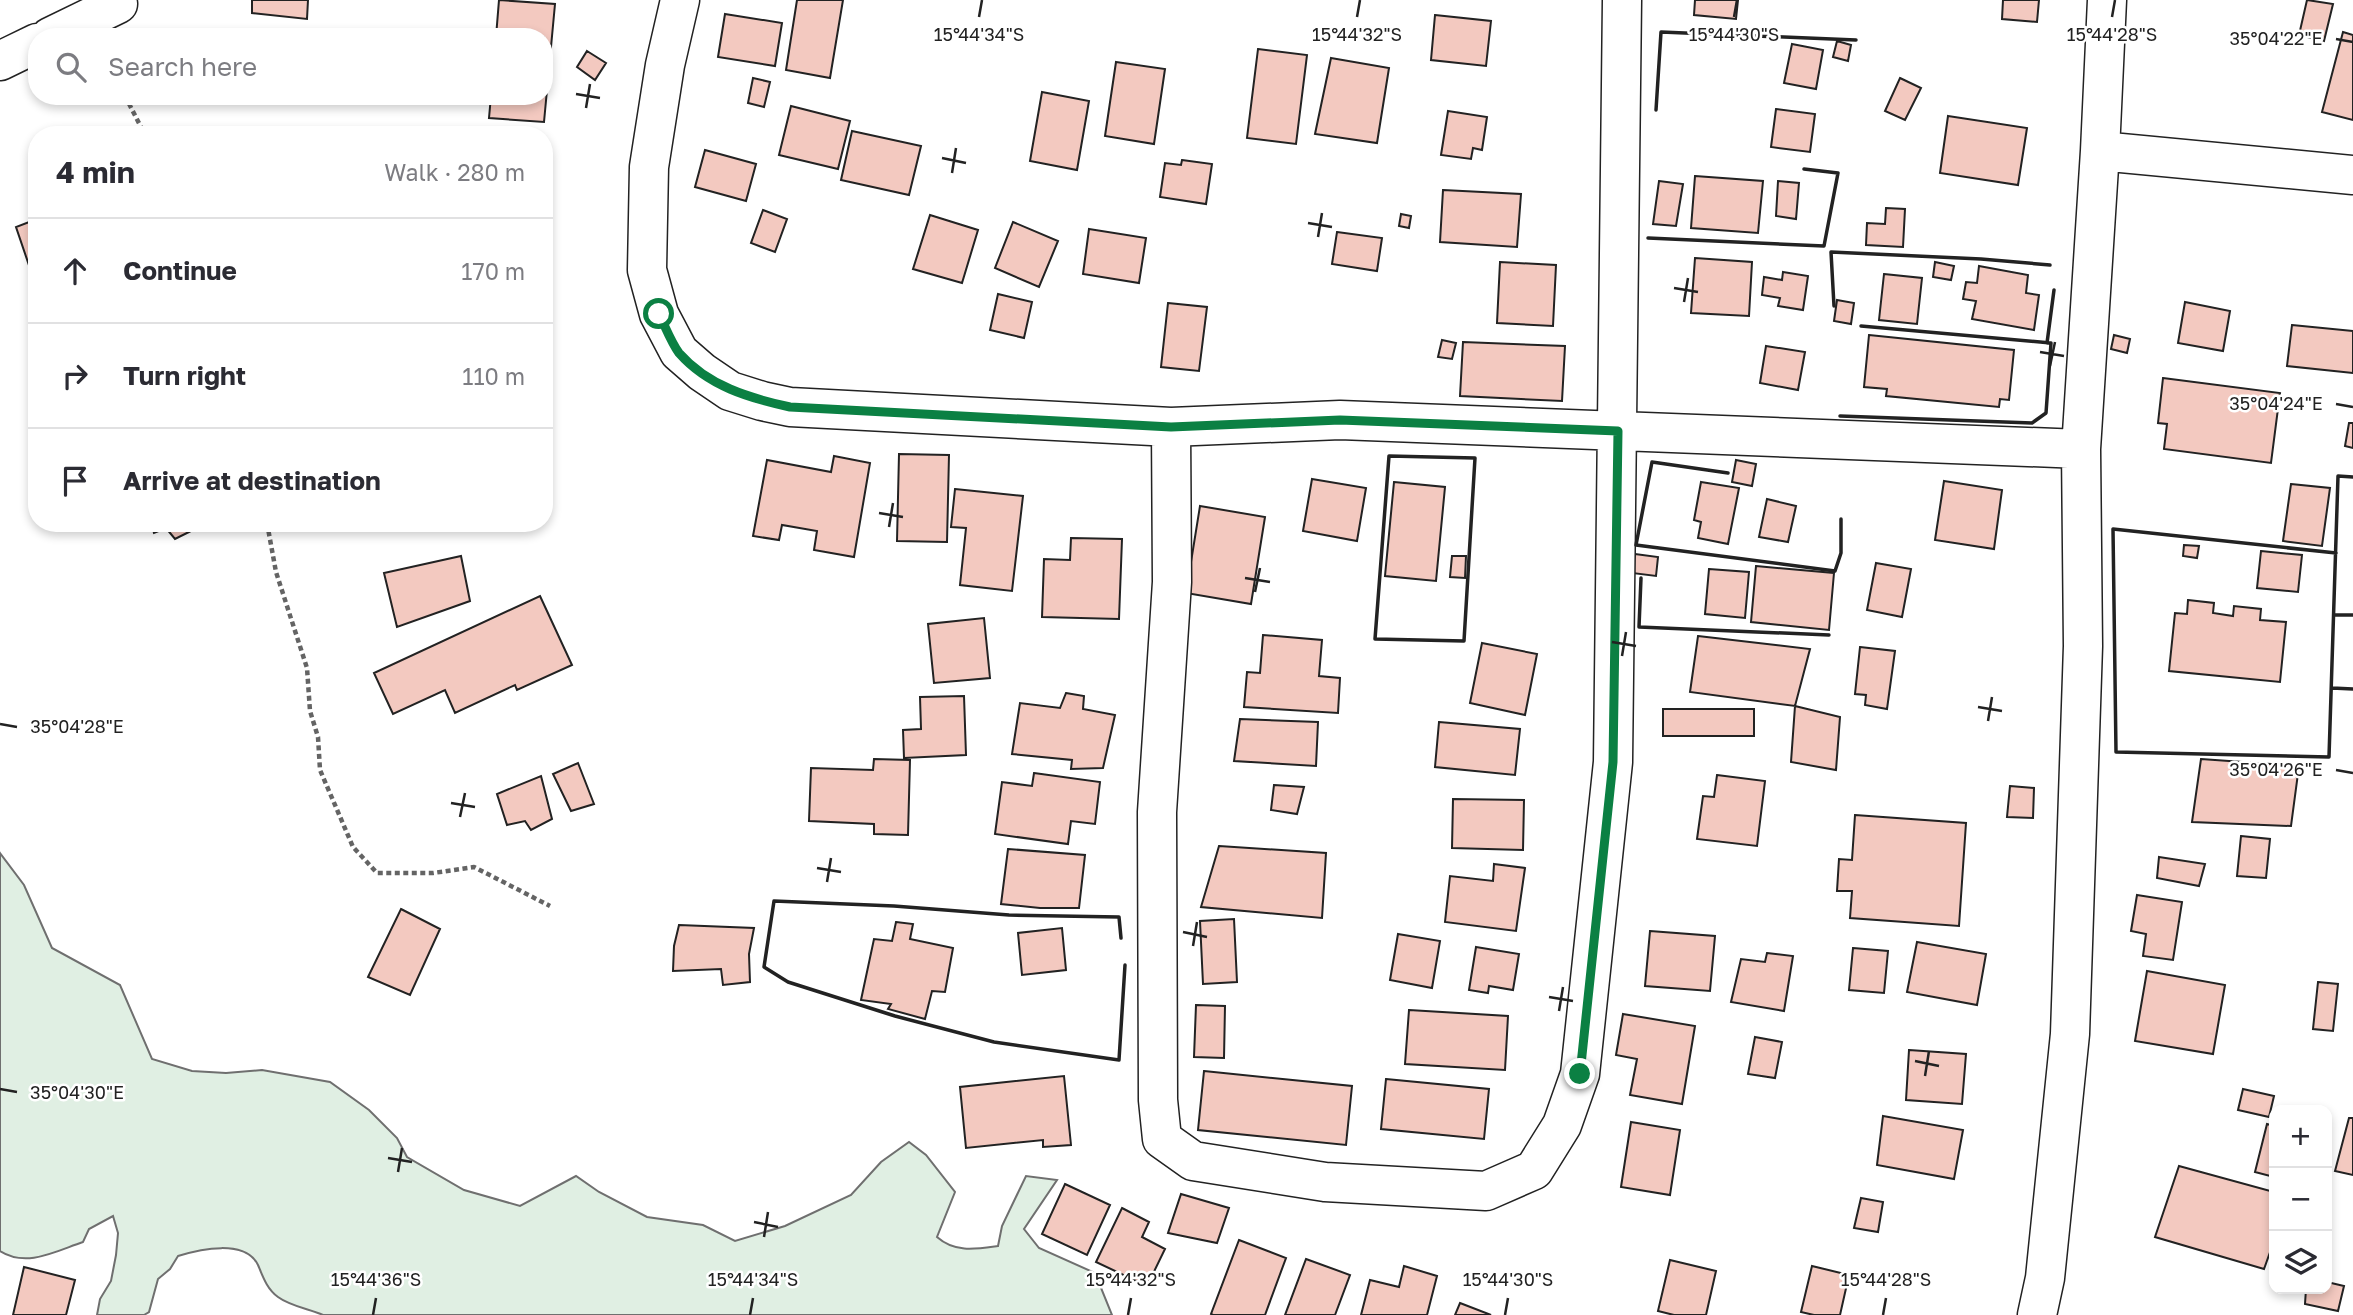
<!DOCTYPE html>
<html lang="en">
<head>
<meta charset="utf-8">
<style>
  body { margin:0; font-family:"Golos Text",sans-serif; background:#f7f7f7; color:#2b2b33 }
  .controls { position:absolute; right:21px; bottom:21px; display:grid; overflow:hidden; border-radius:14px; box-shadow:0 4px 10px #0003 }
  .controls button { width:63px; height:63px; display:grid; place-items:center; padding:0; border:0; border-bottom:2px solid #e1e1e2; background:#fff; color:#2b2b33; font:35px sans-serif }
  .stop { position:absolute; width:21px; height:21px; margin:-16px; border:5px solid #0b8043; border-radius:50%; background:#fff }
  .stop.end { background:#0b8043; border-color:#fff; box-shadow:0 2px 7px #0008 }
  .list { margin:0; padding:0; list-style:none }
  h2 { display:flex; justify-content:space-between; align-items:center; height:91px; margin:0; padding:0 28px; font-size:30px }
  h2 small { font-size:23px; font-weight:400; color:#7c7c81 }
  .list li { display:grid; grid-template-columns:46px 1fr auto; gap:21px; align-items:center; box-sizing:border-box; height:105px; padding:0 28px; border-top:2px solid #e1e1e2 }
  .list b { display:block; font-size:26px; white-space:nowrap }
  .list em { font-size:23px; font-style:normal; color:#7c7c81 }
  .icon { flex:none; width:38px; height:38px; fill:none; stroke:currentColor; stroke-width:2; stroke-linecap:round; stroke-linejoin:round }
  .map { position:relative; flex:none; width:2353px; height:1315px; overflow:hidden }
  .search { position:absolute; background:#fff; box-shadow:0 4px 10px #0003; left:28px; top:28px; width:525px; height:77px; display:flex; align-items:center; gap:18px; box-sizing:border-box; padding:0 24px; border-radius:28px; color:#7c7c81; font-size:26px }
  .panel { position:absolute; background:#fff; box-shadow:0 4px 10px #0003; left:28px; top:126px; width:525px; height:406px; border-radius:28px }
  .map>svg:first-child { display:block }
  .green { fill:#e0efe3; stroke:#6f6f6f; stroke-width:2 }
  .building { fill:#f3c9c0; stroke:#222; stroke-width:2 }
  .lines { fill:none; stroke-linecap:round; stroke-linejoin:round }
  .minor-casing { stroke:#222; stroke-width:41 }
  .path { stroke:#646464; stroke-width:4.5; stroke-dasharray:5 3.5; stroke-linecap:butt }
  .minor { stroke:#fff; stroke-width:38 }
  .wall { stroke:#222; stroke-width:3.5 }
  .route { stroke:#0b8043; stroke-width:9 }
  .ticks { fill:none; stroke:#222; stroke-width:2.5 }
  .ticks-label { font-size:18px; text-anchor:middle; fill:#222; stroke:#fff; stroke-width:5; stroke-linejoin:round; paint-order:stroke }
</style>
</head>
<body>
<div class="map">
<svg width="2353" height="1315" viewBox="0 0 2353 1315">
  <rect width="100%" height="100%" fill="#fff"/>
  <path class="green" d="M0 853 24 885 52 948 120 985 152 1059 192 1071 226 1073 262 1070 330 1082 369 1110 397 1138 407 1157 464 1190 520 1206 576 1176 599 1192 647 1217 703 1225 735 1241 785 1226 851 1195 881 1162 909 1142 926 1155 955 1192 937 1237C955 1253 976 1249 998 1246L1002 1226 1026 1176 1057 1180 1024 1229 1039 1248 1095 1273 1112 1315H323C309 1309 290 1306 278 1297 267 1289 263 1277 258 1265 245 1239 200 1249 178 1256L170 1269 158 1279 149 1312 144 1315H97L100 1299 111 1281 116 1255 118 1233 113 1216 89 1229 83 1242C56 1251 27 1268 0 1251Z"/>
  <path class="building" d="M252 0H308L307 19 252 13Z
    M499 0 555 4 544 122 489 118 491 96H544V37H496Z
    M797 0H843L830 78 786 70Z
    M1695 0H1738L1736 19 1694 15Z
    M2003 0H2039L2037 22 2002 19Z
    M2307 0 2333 4 2324 41 2299 35Z
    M725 14 782 23 775 66 718 57Z
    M1435 15 1491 21 1486 66 1431 60Z
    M2343 32 2353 35V120L2322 112Z
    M1837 41 1851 45 1848 61 1833 57Z
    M1792 44 1823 50 1816 89 1784 83Z
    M1258 49 1307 55 1296 144 1247 138Z
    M587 51 606 63 595 80 577 67Z
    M1331 58 1389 68 1377 143 1315 134Z
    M1116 62 1165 69 1154 144 1105 136Z
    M753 78 770 82 764 107 748 103Z
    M1900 78 1921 88 1905 120 1885 111Z
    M1042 92 1089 101 1077 170 1030 161Z
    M791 106 850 121 838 169 779 155Z
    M1776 109 1815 114 1810 152 1771 147Z
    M1448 111 1487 117 1482 150 1473 148 1471 159 1441 155Z
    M1948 116 2027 128 2018 185 1940 173Z
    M852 131 921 146 909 195 841 180Z
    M705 150 756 164 746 201 695 187Z
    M1182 160 1212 164 1206 204 1160 197 1165 163 1181 165Z
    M1695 176 1763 181 1758 233 1691 228Z
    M1659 181 1683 184 1676 226 1653 224Z
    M1778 181 1799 183 1796 219 1776 216Z
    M1443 190 1521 194 1517 247 1440 242Z
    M1886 208 1905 209 1903 247 1866 245 1867 223 1885 224Z
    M763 210 787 219 775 252 751 243Z
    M1401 214 1411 216 1409 228 1399 226Z
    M930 215 978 230 962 283 913 269Z
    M37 219V286H36L16 227Z
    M1013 222 1058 241 1039 287 995 268Z
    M1089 229 1146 238 1139 283 1083 274Z
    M1337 232 1382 238 1377 271 1332 264Z
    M1695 258 1752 262 1749 316 1691 313Z
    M1500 262 1556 265 1553 326 1497 323Z
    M1935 262 1954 266 1951 280 1933 277Z
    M1979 266 2028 275 2026 293 2039 295 2034 330 1972 319 1976 301 1963 299 1966 282 1977 283Z
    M1783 272 1808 276 1803 310 1778 306 1780 298 1762 295 1764 277 1782 280Z
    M1884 274 1922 278 1917 324 1879 320Z
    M998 294 1032 302 1024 338 990 330Z
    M1837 300 1854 303 1851 324 1834 321Z
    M2185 302 2230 311 2223 351 2178 343Z
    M1168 303 1207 307 1199 371 1161 367Z
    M2292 325 2353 331V373L2287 366Z
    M1869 335 2014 350 2009 400 2000 399 1999 407 1886 396 1887 389 1864 387Z
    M2114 335 2130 339 2127 353 2111 349Z
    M1442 340 1456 343 1452 359 1438 357Z
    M1463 342 1565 346 1562 401 1460 396Z
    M1766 346 1805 352 1798 390 1760 383Z
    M2163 378 2280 393 2271 463 2164 449 2167 424 2158 423Z
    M2349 423H2353V448L2345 446Z
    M899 454 949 455 947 542 897 541Z
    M834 456 870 463 854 557 814 550 817 531 782 525 779 540 753 536 767 460 831 472Z
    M1736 460 1756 464 1752 486 1732 482Z
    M1312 479 1366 488 1357 541 1303 531Z
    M1944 481 2002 490 1994 549 1935 540Z
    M1394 482 1445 487 1436 581 1385 576Z
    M1701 482 1739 488 1728 544 1698 538 1701 522 1694 520Z
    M2291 484 2330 488 2322 546 2283 541Z
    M955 489 1023 496 1012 591 960 585 966 528 951 527Z
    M1767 499 1796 506 1788 542 1759 537Z
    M1200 506 1265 517 1251 604 1186 593Z
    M151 523H207L175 539 166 528 154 533Z
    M1071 538 1122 539 1119 619 1042 617 1044 559 1070 560Z
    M2184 545 2199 546 2197 558 2183 556Z
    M2261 551 2302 555 2298 592 2257 588Z
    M1635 554 1658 557 1656 576 1632 573Z
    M461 556 470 601 397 627 384 573Z
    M1452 556H1466L1465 578 1450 577Z
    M1876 563 1911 569 1902 617 1867 610Z
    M1756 566 1834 573 1829 630 1751 622Z
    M1709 569 1749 572 1745 618 1705 614Z
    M540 596 572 665 517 690 515 685 455 713 445 690 393 714 374 673Z
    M2188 600 2214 603 2213 613 2233 616 2234 606 2261 609 2260 620 2286 622 2280 682 2169 671 2175 613 2187 614Z
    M984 618 990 678 934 683 928 624Z
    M1263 635 1322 640 1319 676 1340 678 1338 713 1244 707 1247 672 1260 673Z
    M1698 636 1810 649 1795 706 1690 692Z
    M1482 643 1537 654 1525 715 1470 703Z
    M1860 647 1895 651 1887 709 1865 705 1866 695 1855 694Z
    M1066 693 1084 696 1083 709 1115 715 1103 768 1071 769 1072 760 1012 754 1020 703 1060 708Z
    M964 696 966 755 904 758 903 730 921 729 920 697Z
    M1795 706 1840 717 1836 770 1791 762Z
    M1663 709H1754V736H1663Z
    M1240 719 1318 722 1316 766 1234 761Z
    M1439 722 1520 729 1515 775 1435 767Z
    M874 759 910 760 908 835 874 834V824L809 821 811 768 873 770Z
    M2201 759 2299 766 2291 826 2192 822Z
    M578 763 594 804 571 811 553 774Z
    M1034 773 1100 782 1095 824 1071 821 1068 844 995 834 1002 782 1032 786Z
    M1717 775 1765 781 1757 846 1697 839 1703 796 1714 797Z
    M541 776 552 819 531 830 525 821 507 825 497 794Z
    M1274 785 1304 787 1297 814 1271 810Z
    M2010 786 2034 788 2033 818 2007 817Z
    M1453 799 1524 800 1523 850 1452 848Z
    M1855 815 1966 823 1959 926 1850 918 1852 891H1837L1839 859 1852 860Z
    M2241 836 2270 839 2266 878 2237 876Z
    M1219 846 1326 853 1322 918 1201 907Z
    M1008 849 1085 855 1079 908H1040L1001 904Z
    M2159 857 2205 864 2199 886 2157 878Z
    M1494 864 1525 868 1516 931 1445 922 1450 876 1493 881Z
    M2137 895 2182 902 2173 960 2143 956 2146 934 2131 931Z
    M401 909 440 929 410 995 368 977Z
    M1234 919 1237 982 1203 984 1200 921Z
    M896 922 913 924 910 939 953 948 945 992 932 991 925 1019 888 1009 891 1004 861 1000 874 939 892 941Z
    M679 925 754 928 749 954 750 982 723 985 721 969 673 971 674 946Z
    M1062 928 1066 970 1022 975 1018 933Z
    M1650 931 1715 936 1710 991 1645 986Z
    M1398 934 1440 941 1432 988 1390 980Z
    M1917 942 1986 954 1977 1005 1907 992Z
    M1476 947 1519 954 1513 990 1489 986 1488 993 1469 990Z
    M1853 948 1888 951 1884 993 1849 990Z
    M1767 953 1793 956 1784 1011 1731 1002 1741 959 1765 962Z
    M2147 971 2225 985 2213 1054 2135 1041Z
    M2318 982 2338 984 2333 1031 2313 1029Z
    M1196 1005 1225 1006 1224 1058 1194 1057Z
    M1409 1010 1508 1016 1505 1070 1405 1064Z
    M1623 1014 1695 1026 1682 1104 1630 1095 1637 1059 1616 1055Z
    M1755 1037 1782 1042 1775 1078 1748 1074Z
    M1909 1050 1966 1054 1962 1104 1906 1100Z
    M1204 1071 1352 1086 1346 1145 1198 1130Z
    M1064 1076 1071 1145 1043 1147V1140L966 1148 960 1087Z
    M1386 1079 1489 1089 1484 1139 1381 1129Z
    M2243 1089 2274 1096 2269 1117 2238 1110Z
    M1883 1116 1963 1130 1954 1179 1877 1165Z
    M2349 1118H2353V1175L2335 1171Z
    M1631 1122 1680 1130 1670 1195 1621 1187Z
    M2267 1124 2274 1126V1177L2255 1172Z
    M2179 1166 2274 1192V1241L2264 1269 2155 1237Z
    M1065 1184 1110 1205 1087 1255 1042 1234Z
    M1181 1194 1229 1208 1217 1243 1168 1233Z
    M1861 1198 1883 1202 1878 1232 1854 1228Z
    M1122 1208 1149 1222 1142 1237 1165 1249 1147 1286 1096 1262Z
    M1239 1240 1286 1258 1265 1315H1213L1211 1314Z
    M1306 1259 1350 1275 1335 1315H1285Z
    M1670 1260 1716 1271 1706 1315H1674L1658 1311Z
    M1404 1266 1437 1276 1427 1315H1361L1370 1280 1399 1287Z
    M1812 1266 1849 1275 1840 1315H1814L1801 1312Z
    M24 1267 75 1280 66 1315H13Z
    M2327 1282 2344 1286 2338 1311 2305 1304 2306 1289H2327Z
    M1460 1303 1491 1315H1455Z"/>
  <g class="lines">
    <defs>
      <path id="minor" d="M680 0 665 65 649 167 647 270 659 314 679 352 702 372 730 391 762 401 790 407 1171 427 1340 420 2081 449
        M50 37 118 4
        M0 61 37 43
        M2100 151 2353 175
        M1171 427 1172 582 1157 812 1158 1100 1162 1139 1193 1161 1325 1182 1486 1191 1534 1170 1562 1125 1580 1074 1613 762 1622 0
        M2037 1315 2045 1278 2070 1034 2083 646 2081 449 2100 151 2107 0"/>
    </defs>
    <use href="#minor" class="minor-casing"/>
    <path class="path" d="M125 96 141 127 142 135
      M267 523 276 572 307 668 310 711 318 737 320 770 353 847 377 873H433L474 867 550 906"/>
    <use href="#minor" class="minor"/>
    <path class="wall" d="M1656 110 1661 32 1856 40
      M1648 238 1824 246 1838 173 1804 169
      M1834 306 1831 252 1981 259 2050 265
      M2047 343 2054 290
      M1840 416 2032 423 2046 413 2051 343 1861 326
      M1389 456 1475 458 1464 641 1375 639Z
      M1728 473 1652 462 1636 545 1835 571 1841 553V519
      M2336 553 2113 529 2116 752 2329 757 2338 476 2353 477
      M1641 578 1639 627 1829 635
      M2334 615H2353
      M2332 688 2353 689
      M1121 938 1119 917 1009 915 894 906 774 901 764 967 788 982 895 1016 994 1042 1119 1060 1125 965"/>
  </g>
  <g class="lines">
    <path class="route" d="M659 314C665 326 671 342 679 353 708 386 749 398 790 407L1171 427 1340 420 1618 431 1613 762 1580 1074"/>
  </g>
  <path class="ticks" d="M979 17 982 0M1357 17 1360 0M1734 17 1737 0M2112 17 2115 0M2336 39 2353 42M576 94 600 98M586 108 590 84M942 158 966 163M952 173 956 148M1308 223 1332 227M1318 237 1322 213M1674 288 1698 292M1684 302 1688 278M2040 352 2064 356M2050 366 2055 342M2336 404 2353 407M879 513 903 517M889 527 893 503M1245 578 1270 582M1255 592 1260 568M1612 642 1636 646M1622 656 1626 632M1978 707 2002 711M1988 721 1992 697M0 724 17 727M2336 770 2353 773M451 803 475 807M460 817 465 793M817 868 841 872M827 882 831 858M1183 932 1207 937M1193 946 1197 922M1549 997 1573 1001M1559 1011 1563 987M1915 1061 1939 1066M1925 1076 1929 1051M0 1089 17 1092M388 1158 412 1162M398 1172 402 1148M754 1222 778 1227M764 1237 768 1212M373 1315 376 1298M750 1315 753 1298M1128 1315 1131 1298M1505 1315 1508 1298M1883 1315 1886 1298"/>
  <g class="ticks-label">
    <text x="979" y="41">15°44'34"S</text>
    <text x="1357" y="41">15°44'32"S</text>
    <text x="1734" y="41">15°44'30"S</text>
    <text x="2112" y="41">15°44'28"S</text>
    <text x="2276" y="45">35°04'22"E</text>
    <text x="2276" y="410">35°04'24"E</text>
    <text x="77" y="733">35°04'28"E</text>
    <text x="2276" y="776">35°04'26"E</text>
    <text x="77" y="1099">35°04'30"E</text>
    <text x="376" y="1286">15°44'36"S</text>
    <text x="753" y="1286">15°44'34"S</text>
    <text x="1131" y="1286">15°44'32"S</text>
    <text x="1508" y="1286">15°44'30"S</text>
    <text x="1886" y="1286">15°44'28"S</text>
  </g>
</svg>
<div class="controls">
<button>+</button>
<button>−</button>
<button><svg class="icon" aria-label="layers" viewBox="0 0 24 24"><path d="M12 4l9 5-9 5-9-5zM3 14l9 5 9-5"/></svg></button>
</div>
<div class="stop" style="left:659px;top:314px"></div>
<div class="stop end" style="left:1580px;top:1074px"></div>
<div class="search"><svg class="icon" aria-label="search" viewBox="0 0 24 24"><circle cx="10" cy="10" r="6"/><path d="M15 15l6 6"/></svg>Search here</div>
<section class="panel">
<h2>4 min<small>Walk · 280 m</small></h2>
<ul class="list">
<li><svg class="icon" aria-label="ahead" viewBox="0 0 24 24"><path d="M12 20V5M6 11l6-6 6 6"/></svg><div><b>Continue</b></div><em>170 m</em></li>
<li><svg class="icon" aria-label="right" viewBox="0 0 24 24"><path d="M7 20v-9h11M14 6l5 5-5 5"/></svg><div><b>Turn right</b></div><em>110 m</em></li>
<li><svg class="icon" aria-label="arrive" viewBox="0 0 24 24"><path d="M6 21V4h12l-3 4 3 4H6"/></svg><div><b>Arrive at destination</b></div></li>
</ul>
</section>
</div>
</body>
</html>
